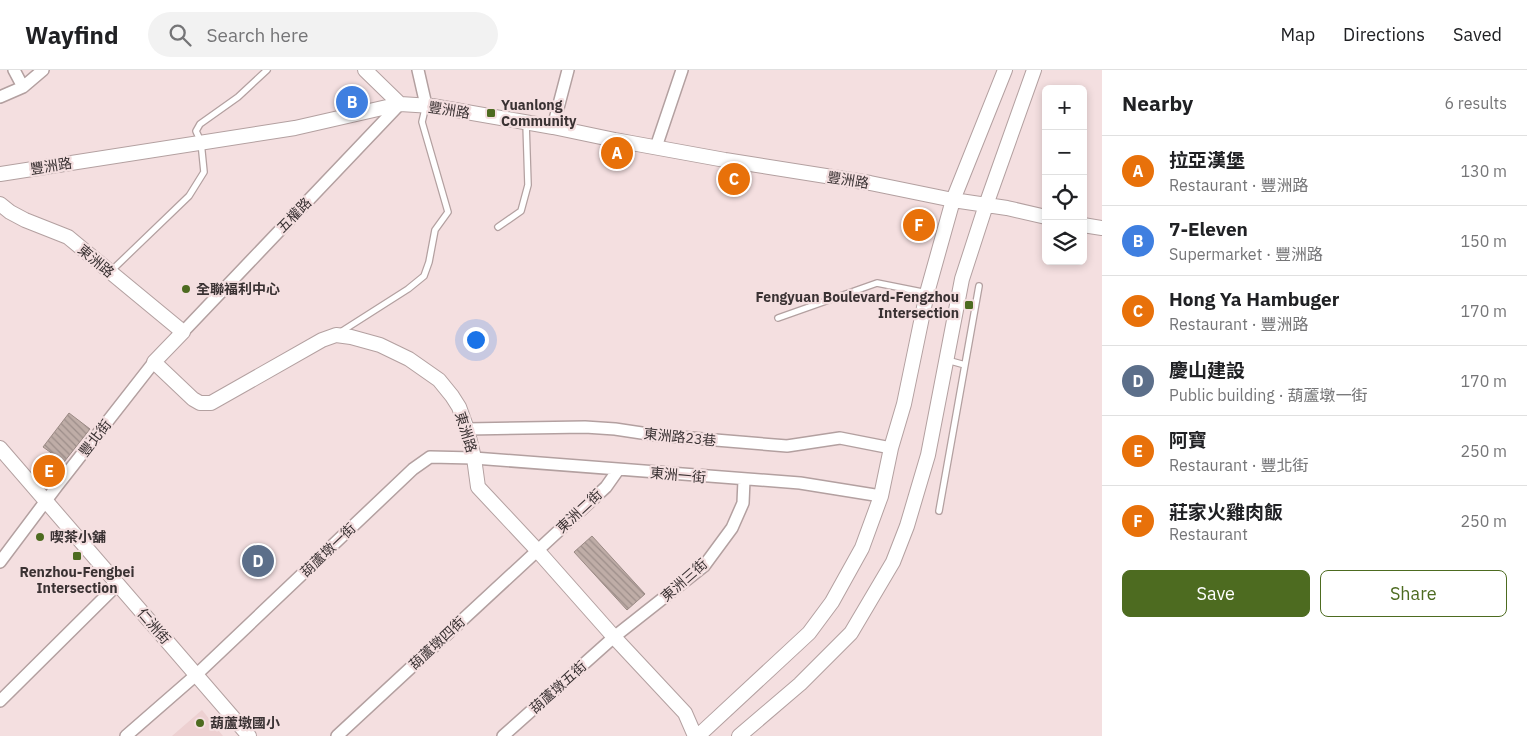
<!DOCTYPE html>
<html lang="en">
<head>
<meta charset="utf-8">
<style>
  body { margin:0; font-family:"IBM Plex Sans","Noto Sans TC",sans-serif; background:#f2f2f2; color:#202124 }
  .controls { position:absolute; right:15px; top:15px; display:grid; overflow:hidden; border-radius:8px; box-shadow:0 2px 8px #0003 }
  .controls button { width:45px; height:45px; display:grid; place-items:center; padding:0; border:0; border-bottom:1px solid #e0e0e0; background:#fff; color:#202124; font:25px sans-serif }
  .you { position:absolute; left:475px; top:269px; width:18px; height:18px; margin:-12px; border:4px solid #fff; border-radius:50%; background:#1a73e8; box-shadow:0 0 0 8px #1a73e833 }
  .badge { display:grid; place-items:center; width:32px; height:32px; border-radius:50%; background:#4d6b20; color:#fff; font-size:16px; font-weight:700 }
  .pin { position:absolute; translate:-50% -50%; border:2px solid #fff; box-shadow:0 1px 5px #0006 }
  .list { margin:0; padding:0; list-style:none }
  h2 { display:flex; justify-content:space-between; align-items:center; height:65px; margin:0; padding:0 20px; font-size:21px }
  h2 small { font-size:16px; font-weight:400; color:#757577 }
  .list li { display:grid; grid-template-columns:32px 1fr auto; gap:15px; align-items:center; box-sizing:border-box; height:70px; padding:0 20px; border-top:1px solid #e0e0e0 }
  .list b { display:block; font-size:19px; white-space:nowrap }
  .list p { margin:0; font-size:16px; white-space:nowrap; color:#757577 }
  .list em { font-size:16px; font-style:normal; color:#757577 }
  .actions { display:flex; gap:10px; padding:15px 20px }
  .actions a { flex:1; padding:11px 0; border:1px solid #4d6b20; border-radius:8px; text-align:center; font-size:18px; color:#4d6b20 }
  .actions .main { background:#4d6b20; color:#fff }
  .icon { flex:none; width:28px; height:28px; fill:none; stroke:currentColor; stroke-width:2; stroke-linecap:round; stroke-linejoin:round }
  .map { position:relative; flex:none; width:1102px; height:666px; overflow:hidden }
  header { display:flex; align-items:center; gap:30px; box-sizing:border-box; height:70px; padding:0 25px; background:#fff; border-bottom:1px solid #e0e0e0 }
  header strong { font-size:24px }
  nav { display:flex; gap:28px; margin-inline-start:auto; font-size:18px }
  .search { width:350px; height:45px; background:#f2f2f2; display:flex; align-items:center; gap:12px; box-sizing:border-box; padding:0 18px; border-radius:28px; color:#757577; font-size:19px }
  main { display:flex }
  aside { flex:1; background:#fff }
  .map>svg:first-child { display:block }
  .built { fill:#edd0d1 }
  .building { fill:url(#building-back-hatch); stroke:#9b8a85 }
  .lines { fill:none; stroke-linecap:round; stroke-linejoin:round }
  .service-casing { stroke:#b3a0a0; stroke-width:8 }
  .minor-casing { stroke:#b3a0a0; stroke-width:14 }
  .tertiary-casing { stroke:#b3a0a0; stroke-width:16 }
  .service { stroke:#fff; stroke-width:5.5 }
  .minor { stroke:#fff; stroke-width:11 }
  .tertiary { stroke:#fff; stroke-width:14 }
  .poi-dot { fill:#4d6b20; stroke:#f4dfe0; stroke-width:2 }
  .labels { text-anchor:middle; stroke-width:4.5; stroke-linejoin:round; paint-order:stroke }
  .poi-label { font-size:14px; font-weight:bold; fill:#3a3233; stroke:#f4dfe0; text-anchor:start }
  .street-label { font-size:14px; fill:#3a3233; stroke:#f4dfe0 }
</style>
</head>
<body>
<header>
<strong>Wayfind</strong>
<div class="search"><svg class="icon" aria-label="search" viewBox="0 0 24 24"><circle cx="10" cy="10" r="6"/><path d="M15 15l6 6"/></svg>Search here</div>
<nav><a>Map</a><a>Directions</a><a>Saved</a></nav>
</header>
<main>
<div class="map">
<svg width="1102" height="666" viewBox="0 0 1102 666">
  <defs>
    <pattern id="building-back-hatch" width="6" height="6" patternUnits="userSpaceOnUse" patternTransform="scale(1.25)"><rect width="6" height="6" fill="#bfada7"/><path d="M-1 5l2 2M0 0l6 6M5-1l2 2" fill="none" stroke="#9c8d89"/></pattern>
  </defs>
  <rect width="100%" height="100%" fill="#f4dfe0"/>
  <path class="built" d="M202 640 223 666H172Z"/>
  <path class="building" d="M69 343 90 359 64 392 43 377Z
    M592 466 645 524 627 540 574 482Z"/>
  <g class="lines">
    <defs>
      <path id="service" d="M498 157 521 141 528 115 526 53
        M110 202 189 126 204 102 201 72 196 61 200 54 238 27 267 0
        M778 248 877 213 927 223
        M339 263 408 219 424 206 429 192 435 160 448 142 422 52 426 35
        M947 290 965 295
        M939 441 979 216"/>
      <path id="minor" d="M14 0 23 17
        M418 0 426 35
        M0 27 23 17 43 0
        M553 57 568 0
        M656 77 682 0
        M183 262 400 34
        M467 359 585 357 615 359 655 365 787 376 840 368 891 378
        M0 492 57 416 154 292
        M0 631 118 514
        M126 666 196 605 413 399 430 387 474 388 800 413 881 426
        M337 666 606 417 618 400
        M503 666 614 567 704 496 732 458 743 433 744 410"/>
      <path id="tertiary" d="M365 0 400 34
        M0 104 295 58 400 34 432 36 553 57 615 70 725 90 870 113 953 130 1007 138 1046 147
        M0 134 10 142 25 150 68 167 183 262 154 292 193 329 200 333H211L322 270 336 265 351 267 380 275 409 289 439 310 452 326 459 337 467 359 474 388 478 417 537 480 614 567 685 643 695 666
        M1083 155 1102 158
        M0 378 249 666
        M698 666 809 563 832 532 862 478 881 426 891 378 904 334 927 223 953 130 1005 0
        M739 666 800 614 851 563 893 492 907 456 928 385 962 209 986 135 1034 0"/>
    </defs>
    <use href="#service" class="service-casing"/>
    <use href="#minor" class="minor-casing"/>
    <use href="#tertiary" class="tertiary-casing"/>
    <use href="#service" class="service"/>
    <use href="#minor" class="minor"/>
    <use href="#tertiary" class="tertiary"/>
  </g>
  <g class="poi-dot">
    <rect x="486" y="38" width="10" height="10" rx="2.5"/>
    <circle cx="186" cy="219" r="5"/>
    <rect x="964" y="230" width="10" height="10" rx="2.5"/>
    <circle cx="40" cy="467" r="5"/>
    <rect x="72" y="481" width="10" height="10" rx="2.5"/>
    <circle cx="200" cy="653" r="5"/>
  </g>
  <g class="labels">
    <g class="poi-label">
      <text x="501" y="40">Yuanlong<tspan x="501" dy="16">Community</tspan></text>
      <text x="196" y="224">全聯福利中心</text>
      <text x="959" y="232" text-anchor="end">Fengyuan Boulevard-Fengzhou<tspan x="959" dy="16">Intersection</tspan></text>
      <text x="50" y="472">喫茶小舖</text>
      <text x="77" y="507" text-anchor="middle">Renzhou-Fengbei<tspan x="77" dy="16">Intersection</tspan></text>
      <text x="210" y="658">葫蘆墩國小</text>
    </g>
    <g class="street-label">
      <text transform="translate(449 40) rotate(9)" y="5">豐洲路</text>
      <text transform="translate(51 96) rotate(-9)" y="5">豐洲路</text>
      <text transform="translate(848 110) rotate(9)" y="5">豐洲路</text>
      <text transform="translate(294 145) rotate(-46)" y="5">五權路</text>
      <text transform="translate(96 191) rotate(40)" y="5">東洲路</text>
      <text transform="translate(466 362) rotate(73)" y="5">東洲路</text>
      <text transform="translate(680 367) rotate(6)" y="5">東洲路23巷</text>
      <text transform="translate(95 368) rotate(-52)" y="5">豐北街</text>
      <text transform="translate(678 405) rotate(5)" y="5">東洲一街</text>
      <text transform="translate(579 441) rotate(-43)" y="5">東洲二街</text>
      <text transform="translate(328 480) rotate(-44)" y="5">葫蘆墩一街</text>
      <text transform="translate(684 510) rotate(-41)" y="5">東洲三街</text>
      <text transform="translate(154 556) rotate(49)" y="5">仁洲街</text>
      <text transform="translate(437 573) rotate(-43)" y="5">葫蘆墩四街</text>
      <text transform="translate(558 617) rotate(-42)" y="5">葫蘆墩五街</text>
    </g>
  </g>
</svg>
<div class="controls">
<button>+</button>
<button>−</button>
<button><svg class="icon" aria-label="locate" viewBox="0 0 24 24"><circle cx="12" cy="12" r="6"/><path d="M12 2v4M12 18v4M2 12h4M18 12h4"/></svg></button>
<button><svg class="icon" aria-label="layers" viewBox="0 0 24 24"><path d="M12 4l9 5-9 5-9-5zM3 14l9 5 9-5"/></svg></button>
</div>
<div class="you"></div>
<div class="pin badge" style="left:617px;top:83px;background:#e8710a">A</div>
<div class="pin badge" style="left:352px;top:32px;background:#3f7fe0">B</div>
<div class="pin badge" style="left:734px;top:109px;background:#e8710a">C</div>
<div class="pin badge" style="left:258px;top:491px;background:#5c6f8a">D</div>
<div class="pin badge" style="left:49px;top:401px;background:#e8710a">E</div>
<div class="pin badge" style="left:919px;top:155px;background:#e8710a">F</div>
</div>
<aside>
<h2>Nearby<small>6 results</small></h2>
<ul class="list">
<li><span class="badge" style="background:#e8710a">A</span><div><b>拉亞漢堡</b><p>Restaurant · 豐洲路</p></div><em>130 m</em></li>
<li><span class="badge" style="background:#3f7fe0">B</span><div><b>7-Eleven</b><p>Supermarket · 豐洲路</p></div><em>150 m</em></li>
<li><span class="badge" style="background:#e8710a">C</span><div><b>Hong Ya Hambuger</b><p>Restaurant · 豐洲路</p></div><em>170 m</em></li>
<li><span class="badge" style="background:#5c6f8a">D</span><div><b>慶山建設</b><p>Public building · 葫蘆墩一街</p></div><em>170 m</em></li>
<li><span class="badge" style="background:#e8710a">E</span><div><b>阿寶</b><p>Restaurant · 豐北街</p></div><em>250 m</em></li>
<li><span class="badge" style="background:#e8710a">F</span><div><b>莊家火雞肉飯</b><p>Restaurant</p></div><em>250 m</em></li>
</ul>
<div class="actions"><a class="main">Save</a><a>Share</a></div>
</aside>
</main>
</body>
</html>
